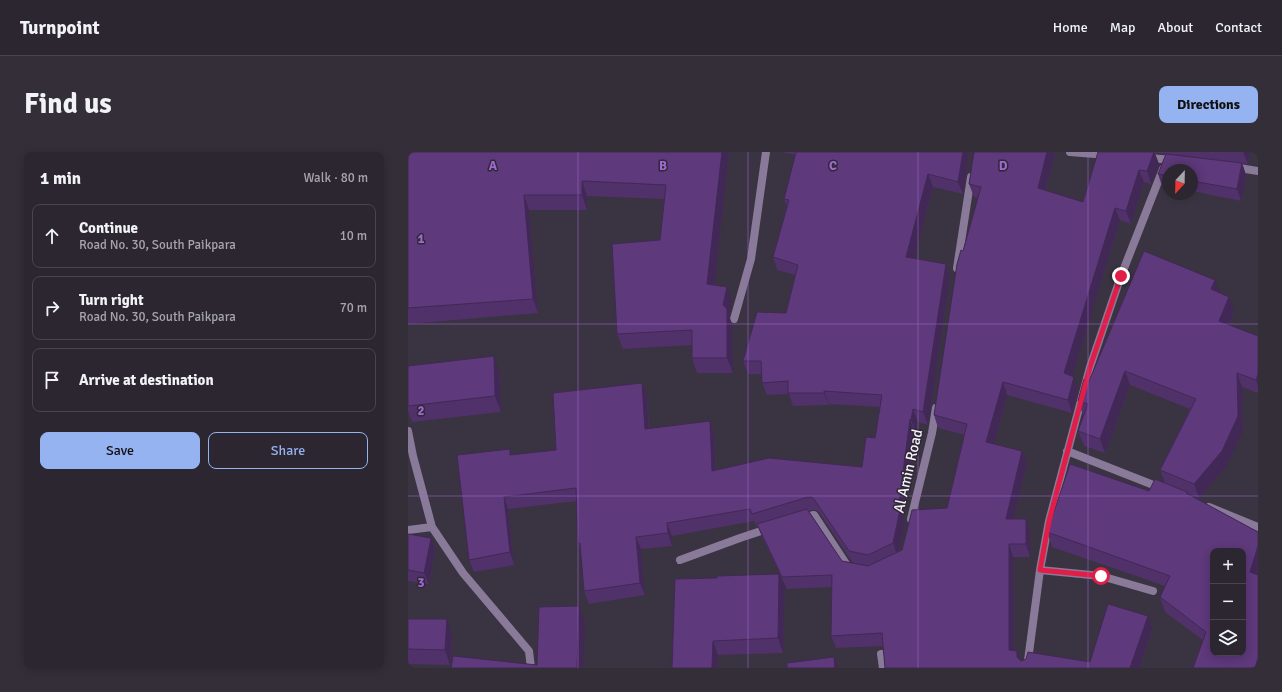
<!DOCTYPE html>
<html lang="en">
<head>
<meta charset="utf-8">
<style>
  body { margin:0; font-family:Signika,sans-serif; background:#342e39; color:#f1f3f6 }
  .controls { position:absolute; right:12px; bottom:12px; display:grid; overflow:hidden; border-radius:8px; box-shadow:0 2px 10px #0003 }
  .controls button { width:36px; height:36px; display:grid; place-items:center; padding:0; border:0; border-bottom:1px solid #48434d; background:#2c2631; color:#f1f3f6; font:20px sans-serif }
  .compass { position:absolute; left:754px; top:12px; width:36px; height:36px; border-radius:50%; background:#2c2631; box-shadow:0 2px 10px #0003; rotate:202deg }
  .stop { position:absolute; width:12px; height:12px; margin:-9px; border:3px solid #e11d48; border-radius:50%; background:#fff }
  .stop.end { background:#e11d48; border-color:#fff; box-shadow:0 1px 4px #0008 }
  .list { margin:0; padding:0; list-style:none }
  h2 { display:flex; justify-content:space-between; align-items:center; height:52px; margin:0; padding:0 16px; font-size:17px }
  h2 small { font-size:13px; font-weight:400; color:#a6a5ab }
  .list li { display:grid; grid-template-columns:26px 1fr auto; gap:12px; align-items:center; box-sizing:border-box; height:64px; margin:0 8px 8px; padding:0 8px; border:1px solid #48434d; border-radius:8px }
  .list b { display:block; font-size:15px; white-space:nowrap }
  .list p { margin:0; font-size:13px; white-space:nowrap; color:#a6a5ab }
  .list em { font-size:13px; font-style:normal; color:#a6a5ab }
  .actions { display:flex; gap:8px; padding:12px 16px }
  .actions a { flex:1; padding:9px 0; border:1px solid #95b2f1; border-radius:8px; text-align:center; font-size:14px; color:#95b2f1 }
  .actions .main { background:#95b2f1; color:#111 }
  .icon { flex:none; width:22px; height:22px; fill:none; stroke:currentColor; stroke-width:2; stroke-linecap:round; stroke-linejoin:round }
  .map { position:relative; flex:none; width:850px; height:516px; overflow:hidden; border-radius:8px }
  header { display:flex; align-items:center; gap:24px; box-sizing:border-box; height:56px; padding:0 20px; background:#2c2631; border-bottom:1px solid #48434d }
  header strong { font-size:19px }
  nav { display:flex; gap:22px; margin-inline-start:auto; font-size:14px }
  .intro { display:flex; align-items:center; justify-content:space-between; box-sizing:border-box; height:96px; padding:0 24px }
  h1 { margin:0; font-size:28px }
  .button { padding:10px 18px; border-radius:8px; background:#95b2f1; color:#111; font-size:14px; font-weight:700 }
  main { display:flex; gap:24px; padding:0 24px }
  aside { flex:1; background:#2c2631; border-radius:8px; box-shadow:0 2px 10px #0003 }
  .map>svg:first-child { display:block }
  .lines { fill:none; stroke-linecap:round; stroke-linejoin:round }
  .street { stroke:#8a7a99; stroke-width:8 }
  .wall { fill:#51316a; fill-rule:evenodd }
  .shaded-wall { fill:#422856 }
  .building { fill:#5e397b; stroke:#422856; fill-rule:evenodd }
  .route { stroke:#e11d48; stroke-width:5 }
  .grid { fill:none; stroke:#a067d1; stroke-width:1; stroke-opacity:0.55 }
  .labels { text-anchor:middle; stroke-width:3; stroke-linejoin:round; paint-order:stroke }
  .street-label { font-size:15px; fill:#f6f1fa; stroke:#302937 }
  .grid-label { font-size:13px; text-anchor:middle; font-weight:bold; fill:#a067d1; stroke:#302937; stroke-width:3; stroke-linejoin:round; paint-order:stroke }
</style>
</head>
<body>
<header>
<strong>Turnpoint</strong>
<nav><a>Home</a><a>Map</a><a>About</a><a>Contact</a></nav>
</header>
<div class="intro"><h1>Find us</h1><a class="button">Directions</a></div>
<main>
<aside>
<h2>1 min<small>Walk · 80 m</small></h2>
<ul class="list">
<li><svg class="icon" aria-label="ahead" viewBox="0 0 24 24"><path d="M12 20V5M6 11l6-6 6 6"/></svg><div><b>Continue</b><p>Road No. 30, South Paikpara</p></div><em>10 m</em></li>
<li><svg class="icon" aria-label="right" viewBox="0 0 24 24"><path d="M7 20v-9h11M14 6l5 5-5 5"/></svg><div><b>Turn right</b><p>Road No. 30, South Paikpara</p></div><em>70 m</em></li>
<li><svg class="icon" aria-label="arrive" viewBox="0 0 24 24"><path d="M6 21V4h12l-3 4 3 4H6"/></svg><div><b>Arrive at destination</b></div></li>
</ul>
<div class="actions"><a class="main">Save</a><a>Share</a></div>
</aside>
<div class="map">
<svg width="850" height="516" viewBox="0 0 850 516">
  <rect width="100%" height="100%" fill="#3a3341"/>
  <g class="lines">
    <path class="street" d="M662 0 700 3
      M740 6 766 8
      M825 15 850 19
      M549 116 563 25
      M326 167 343 107 358 0
      M0 279 5 304 24 375 55 421 121 499 123 516
      M659 299 753 336
      M801 355 850 375
      M394 366 406 363 442 418
      M503 367 524 281 528 256
      M0 378 24 375
      M272 408 332 386 362 376
      M632 418 693 424 745 439
      M473 502 475 516
      M619 516 632 418 641 369 682 215 713 124 755 17"/>
  </g>
  <path class="wall" d="M0 0H321L306 133 324 150 321 164 324 172 325 221H289L284 206V193L215 197 209 182 252 88 256 47 179 44V58H121L130 161 0 172Z
    M373 0H561L555 42 525 35 506 106 538 112 542 124 520 273 510 270 508 280H506L495 367 497 371 490 399 494 398 539 356 557 283 530 276 526 263 555 99 570 46 566 45 561 32 566 0H647L637 39 675 50 690 0H842L840 12 759 2 747 1 751 12 743 32 736 30 723 72 712 68 664 224 670 237 664 261 599 243 586 292 619 312 605 367 622 380V405H605L606 498 609 499 613 508 682 510 744 477 731 516H477L475 494 428 496 423 484 424 435 379 437 354 385 350 375H349L346 369 264 384V394L233 397 237 443 181 452 176 439 173 398 170 392 169 349 100 357 106 413 66 420 61 408 104 303 148 298 239 243 241 276 306 282 308 319 454 315 467 286 472 255 421 252V253L385 254 381 242 359 243 354 231V222H340L335 209 378 161 387 123 369 118 365 105 379 55 376 47 388 3ZM404 358H407L411 360 445 411 434 409 401 359Z
    M758 2 834 11 838 23 833 49 784 39V18H760V35L754 34 750 22Z
    M811 141 826 159 821 173 850 184V241L834 235 835 278 819 313 791 346 779 341V342L850 380 795 488 757 460 752 445 757 434 644 395 639 380 741 339 757 331 752 318 782 257 722 233 697 301 676 294 670 279 676 264 675 263 670 249 681 229Z
    M0 214 91 220 93 260 4 270 0 259Z
    M0 382 23 386 27 398 21 432 0 429Z
    M377 436 375 501 310 503 264 516Z
    M0 467 44 482 42 513 0 512Z"/>
  <path class="shaded-wall" d="M314 0H321L305 146 299 132Z
    M555 0H561L555 42 550 30Z
    M639 0H647L634 49 630 36Z
    M746 0 751 12 743 32 739 19Z
    M835 0H842L840 12Z
    M834 11 838 23 833 49 829 37Z
    M731 18 736 30 723 72 718 59Z
    M520 22 525 35 503 117 498 105Z
    M174 29 179 44V58L174 43Z
    M116 43 121 58 130 161 125 147Z
    M707 56 712 68 661 234 656 221Z
    M538 112 542 124 520 273 515 260Z
    M807 128 812 142 803 137Z
    M319 135 324 150 321 164 324 172 325 221 319 206 315 153Z
    M821 145 826 159 817 183 811 169Z
    M86 204 91 220 93 260 87 244Z
    M717 219 722 233 697 301 692 287Z
    M829 221 834 235 835 278 819 313 791 346 786 332Z
    M850 222V235L848 228Z
    M666 225 670 237 664 261 660 248Z
    M595 230 599 243 583 303 578 290Z
    M234 231 239 243 241 289 237 277Z
    M416 239 421 252V253L416 241Z
    M505 257 510 270 508 280 503 268Z
    M502 267 506 280 495 367 497 371 489 403 485 391 490 358Z
    M302 269 306 282 308 332 304 319Z
    M614 299 619 312 602 380 598 367Z
    M96 345 100 357 106 413 102 400Z
    M618 367 622 380V405L618 392Z
    M259 371 264 384V394L260 381Z
    M228 385 233 397 237 443 232 431Z
    M23 386 27 398 21 432 16 421Z
    M601 392 605 405 606 510 601 498Z
    M850 394V425L842 420Z
    M371 422 377 436 375 501 370 486Z
    M171 454 177 470 175 516H169Z
    M740 464 744 477 731 516H722Z
    M39 467 44 482 42 513 37 498Z
    M305 489 310 503V516H304Z
    M609 499 614 511 609 505Z
    M426 505 430 516H427Z
    M850 506V516H847Z"/>
  <path class="building" d="M0 0H314L299 132 319 135 315 153 319 157V206H284V178L209 182 204 92 252 88 258 33 174 29V43H116L125 147 0 156Z
    M388 0H555L550 30 520 22 498 105 538 112 515 260 505 257 503 268 502 267 490 358H492L485 391 460 403 441 399 406 347 403 345H400L344 362 342 357 259 371 260 381 228 385 232 431 176 439 172 391 170 392 168 336 96 345 102 400 61 408 49 303 102 297V303L148 298 145 241 234 231 237 277 302 269 304 319 361 306 454 315 458 285 467 286 474 243 416 239V241H380V229L354 231 353 209H335L349 160 378 161 390 113 365 105 381 48 376 47Z
    M566 0H639L630 36 675 50 690 0H746L739 19 731 18 718 59 707 56 656 221 666 225 660 248 595 230 578 290 614 299 598 367H618V392H601V498L609 499V505L613 509 618 507 620 500 682 510 700 452 740 464 722 516H477L474 481 423 484 424 423 374 425 349 372 399 357 434 409 460 414 494 398 504 358 539 356 559 272 526 263 549 112 553 98 555 99 573 35 561 32Z
    M758 2 834 11 829 37 784 29V18H760V24L750 22Z
    M736 99 807 128 803 137 821 145 811 169 850 184V222L848 228 829 221 830 264 814 299 786 332 752 318 788 247 717 219 692 287 670 279 680 252 670 249 676 227 681 229Z
    M86 204 87 244 0 254V214Z
    M662 312 741 339 747 327 779 340 778 341 850 380V394L842 420 850 423V506L847 516H785L798 480 752 445 762 424 639 380ZM805 399H835V501H805Z
    M0 382 23 386 16 421 0 418Z
    M371 422 370 486 305 489 304 516H264L267 427 309 426V424Z
    M171 454 169 516H43L45 504 129 513 131 455Z
    M0 467H39L37 498 0 497Z
    M426 505 427 516H379V511Z"/>
  <g class="lines">
    <path class="route" d="M693 424 632 418 641 369 682 215 713 124"/>
  </g>
  <path class="grid" d="M170 0V516M340 0V516M510 0V516M680 0V516M0 172H850M0 344H850"/>
  <g class="labels">
    <g class="street-label">
      <text transform="translate(500 319) rotate(-77)" y="5">Al Amin Road</text>
    </g>
  </g>
  <g class="grid-label">
    <text x="85" y="18">A</text>
    <text x="255" y="18">B</text>
    <text x="425" y="18">C</text>
    <text x="595" y="18">D</text>
    <text x="13" y="91">1</text>
    <text x="13" y="263">2</text>
    <text x="13" y="435">3</text>
  </g>
</svg>
<div class="controls">
<button>+</button>
<button>−</button>
<button><svg class="icon" aria-label="layers" viewBox="0 0 24 24"><path d="M12 4l9 5-9 5-9-5zM3 14l9 5 9-5"/></svg></button>
</div>
<svg class="compass" viewBox="-18 -18 36 36"><path d="M0-13l5 13h-10z" fill="#e53935"/><path d="M0 13l5-13h-10z" fill="#a6a5ab"/></svg>
<div class="stop" style="left:693px;top:424px"></div>
<div class="stop end" style="left:713px;top:124px"></div>
</div>
</main>
</body>
</html>
